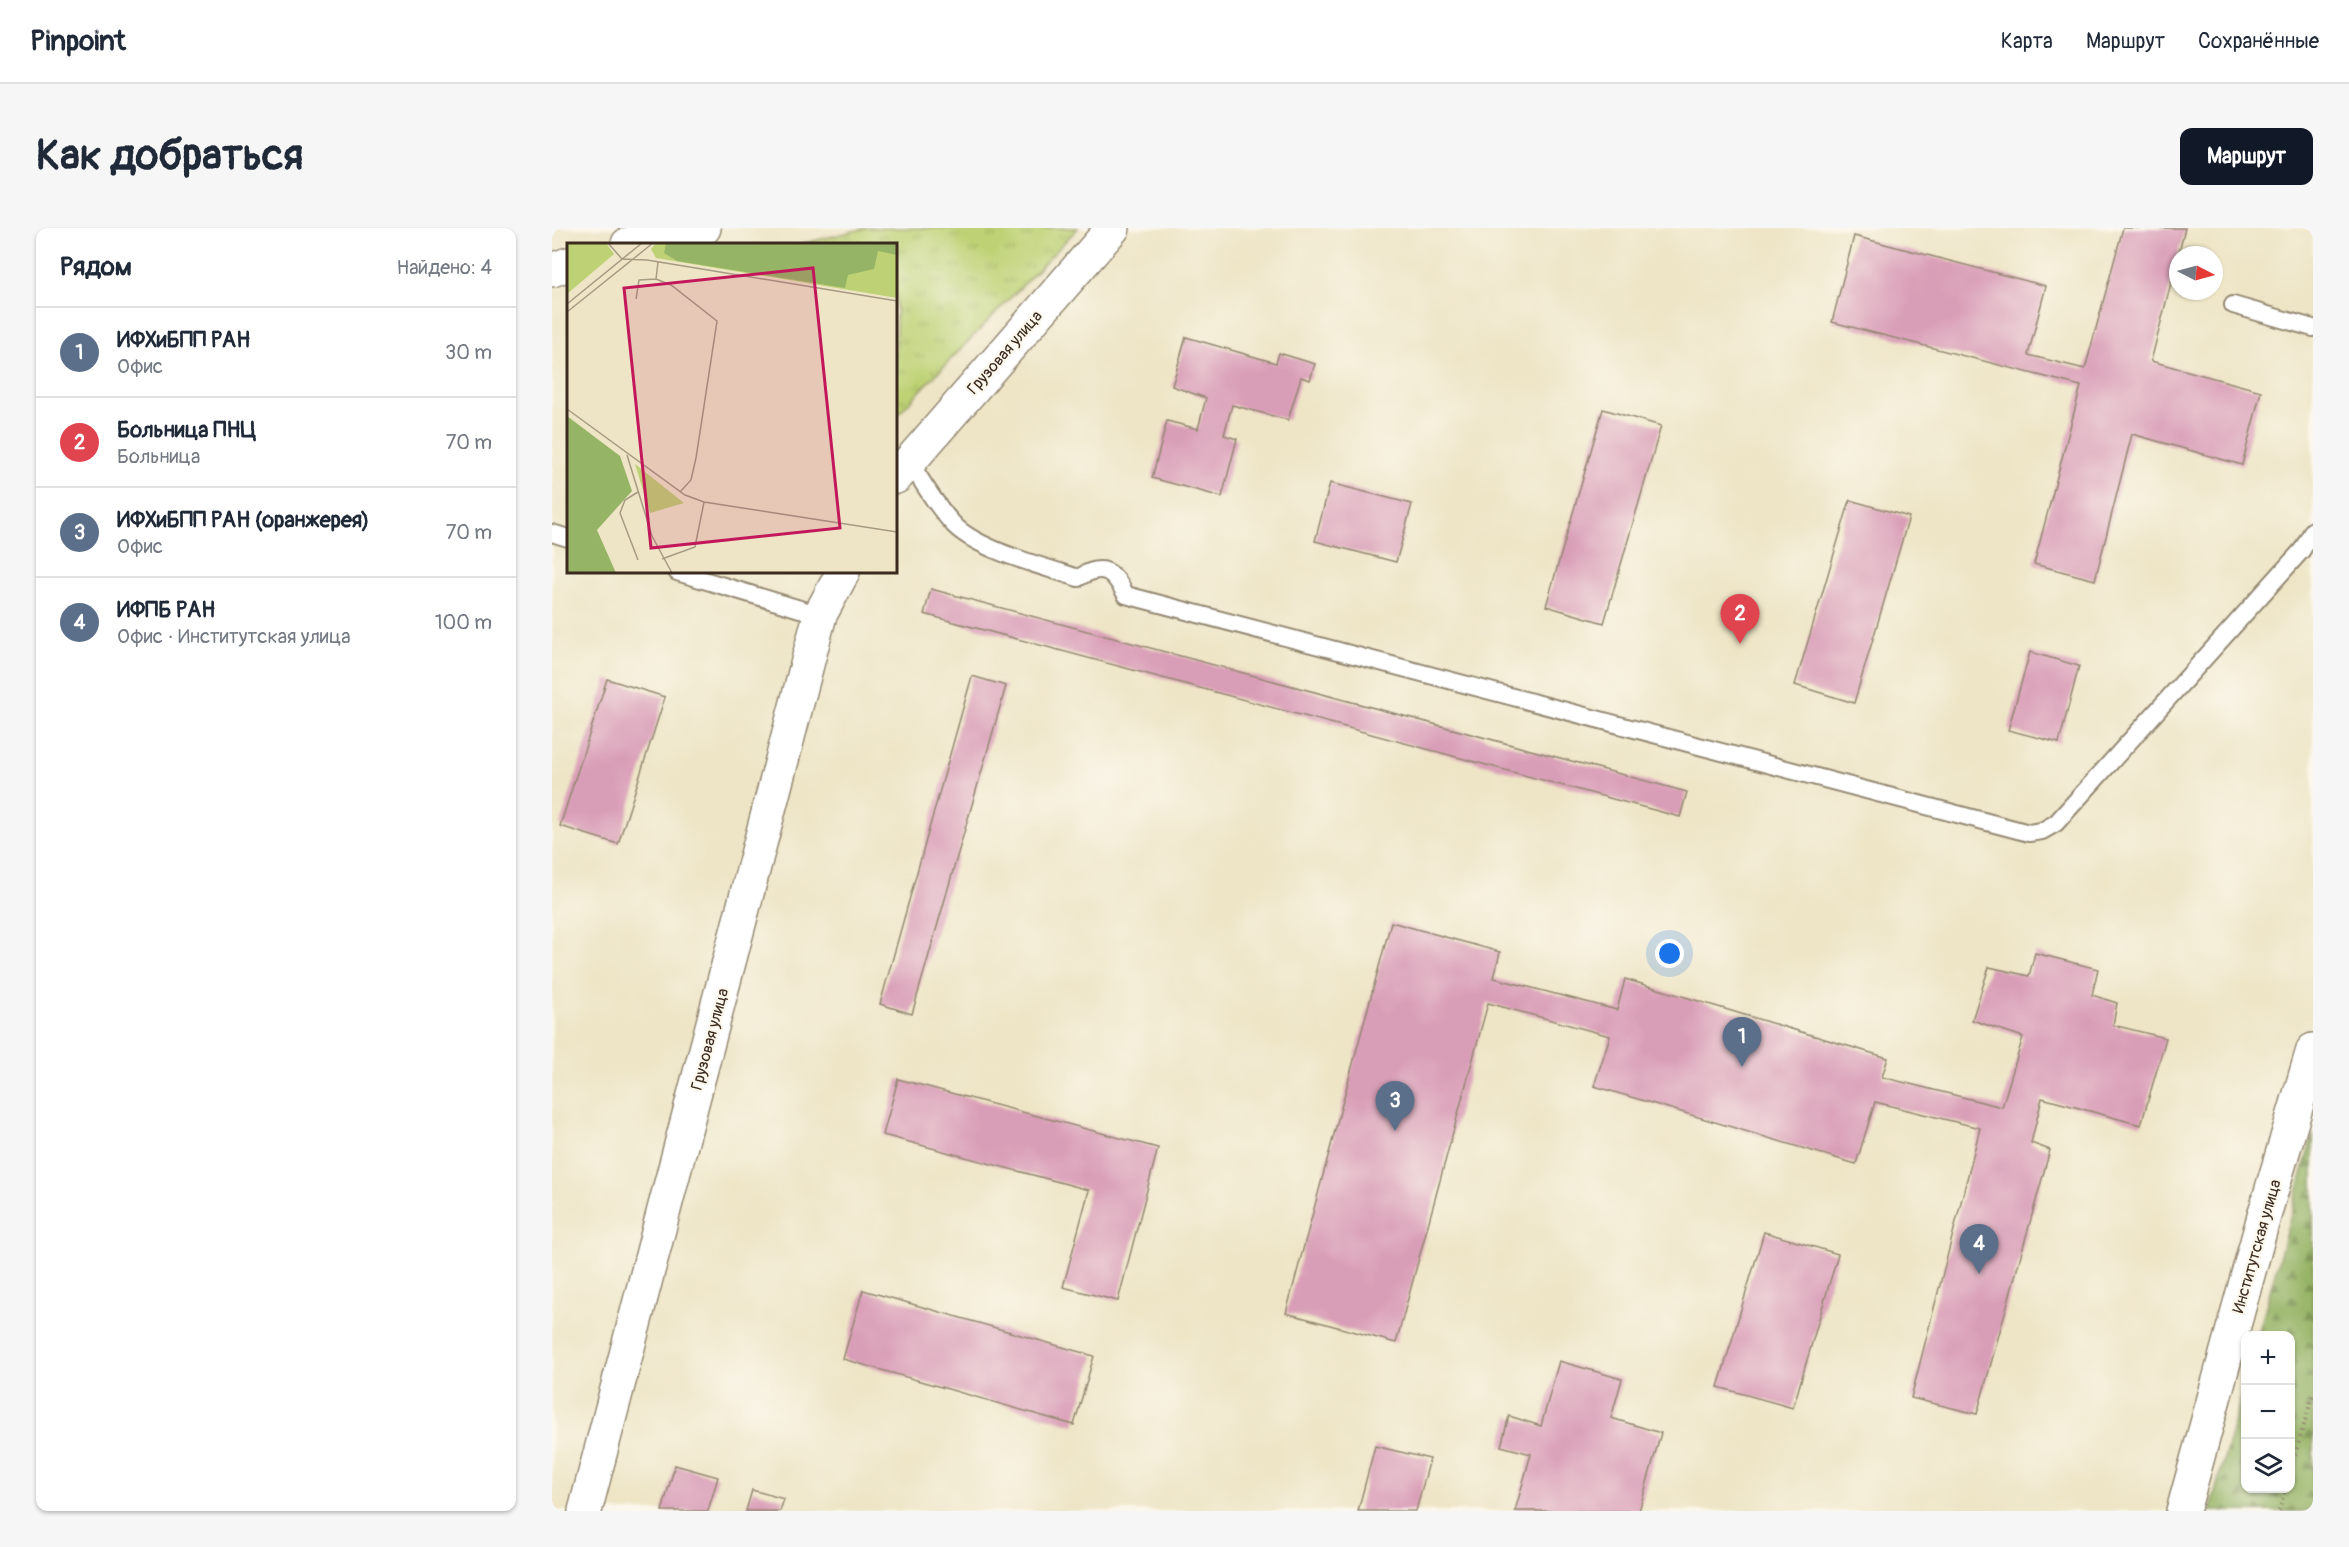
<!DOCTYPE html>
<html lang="ru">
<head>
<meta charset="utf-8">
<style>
  body { margin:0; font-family:Pangolin,sans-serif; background:#f6f6f7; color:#1f2937 }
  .controls { position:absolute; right:18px; bottom:18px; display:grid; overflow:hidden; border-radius:12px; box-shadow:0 2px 4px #0004 }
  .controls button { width:54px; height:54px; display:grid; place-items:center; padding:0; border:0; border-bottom:2px solid #e0e1e3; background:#fff; color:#1f2937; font:30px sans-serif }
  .compass { position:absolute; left:1617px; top:18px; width:54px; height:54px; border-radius:50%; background:#fff; box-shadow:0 2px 4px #0004; rotate:96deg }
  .you { position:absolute; left:1118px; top:726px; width:21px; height:21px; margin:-15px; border:4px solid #fff; border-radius:50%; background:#1a73e8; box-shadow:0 0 0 9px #1a73e833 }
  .badge { display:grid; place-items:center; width:39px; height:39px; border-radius:50%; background:#111827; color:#fff; font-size:20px; font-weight:700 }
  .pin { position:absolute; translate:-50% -50px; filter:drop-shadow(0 2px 3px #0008) }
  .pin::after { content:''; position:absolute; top:32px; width:21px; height:18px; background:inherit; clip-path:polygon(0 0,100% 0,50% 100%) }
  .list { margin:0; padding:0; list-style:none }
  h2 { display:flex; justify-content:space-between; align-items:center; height:78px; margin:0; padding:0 24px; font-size:26px }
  h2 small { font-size:20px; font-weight:400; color:#747a83 }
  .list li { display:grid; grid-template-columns:39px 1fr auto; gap:18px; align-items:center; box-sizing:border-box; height:90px; padding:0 24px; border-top:2px solid #e0e1e3 }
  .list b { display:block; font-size:22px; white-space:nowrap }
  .list p { margin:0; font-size:20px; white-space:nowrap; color:#747a83 }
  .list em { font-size:20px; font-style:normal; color:#747a83 }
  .icon { flex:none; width:33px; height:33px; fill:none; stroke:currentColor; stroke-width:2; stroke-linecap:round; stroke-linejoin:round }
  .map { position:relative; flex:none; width:1761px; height:1283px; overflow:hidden; border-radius:12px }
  header { display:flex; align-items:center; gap:36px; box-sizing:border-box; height:84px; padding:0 30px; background:#fff; border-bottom:2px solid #e0e1e3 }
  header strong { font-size:28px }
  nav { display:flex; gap:33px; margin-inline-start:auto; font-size:21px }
  .intro { display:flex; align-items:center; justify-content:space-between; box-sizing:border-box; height:144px; padding:0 36px }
  h1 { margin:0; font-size:42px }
  .button { padding:15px 27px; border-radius:12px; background:#111827; color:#fff; font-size:21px; font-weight:700 }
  main { display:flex; gap:36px; padding:0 36px }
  aside { flex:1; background:#fff; border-radius:12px; box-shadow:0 2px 4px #0004 }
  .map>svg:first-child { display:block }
  .grass { fill:url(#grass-tufts); stroke:#7c7e4a; stroke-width:1.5 }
  .forest { fill:url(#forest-firs); stroke:#686f42; stroke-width:1.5 }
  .building { fill:#d99eb7 }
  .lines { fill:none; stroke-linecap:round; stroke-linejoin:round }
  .service-casing { stroke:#948872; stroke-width:20 }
  .minor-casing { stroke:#948872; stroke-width:36 }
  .tertiary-casing { stroke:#948872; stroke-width:36 }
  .path { stroke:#948872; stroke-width:4; stroke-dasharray:1.5 4.5; stroke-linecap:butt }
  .service { stroke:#fff; stroke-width:16 }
  .minor { stroke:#fff; stroke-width:33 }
  .tertiary { stroke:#fff; stroke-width:33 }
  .labels { text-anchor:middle; stroke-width:4.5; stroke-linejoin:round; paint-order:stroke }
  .street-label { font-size:16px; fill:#3b2a1e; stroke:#fbf7ec }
  .inset-road { fill:none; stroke:#a69a83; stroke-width:1.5 }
  .view { fill:#c2185b; fill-opacity:0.15; stroke:#c2185b; stroke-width:3 }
  .inset-edge { fill:none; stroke:#3b2a1e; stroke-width:3 }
</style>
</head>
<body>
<header>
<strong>Pinpoint</strong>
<nav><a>Карта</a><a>Маршрут</a><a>Сохранённые</a></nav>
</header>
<div class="intro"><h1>Как добраться</h1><a class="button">Маршрут</a></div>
<main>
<aside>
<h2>Рядом<small>Найдено: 4</small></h2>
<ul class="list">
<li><span class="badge" style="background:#5c6f8a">1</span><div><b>ИФХиБПП РАН</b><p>Офис</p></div><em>30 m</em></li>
<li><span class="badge" style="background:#e0444e">2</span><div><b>Больница ПНЦ</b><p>Больница</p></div><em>70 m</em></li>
<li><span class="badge" style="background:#5c6f8a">3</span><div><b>ИФХиБПП РАН (оранжерея)</b><p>Офис</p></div><em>70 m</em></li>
<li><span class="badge" style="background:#5c6f8a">4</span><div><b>ИФПБ РАН</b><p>Офис · Институтская улица</p></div><em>100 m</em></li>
</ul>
</aside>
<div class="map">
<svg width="1761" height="1283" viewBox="0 0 1761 1283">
  <defs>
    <pattern id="grass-tufts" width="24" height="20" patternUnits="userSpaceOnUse" patternTransform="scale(1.5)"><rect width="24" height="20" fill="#bed275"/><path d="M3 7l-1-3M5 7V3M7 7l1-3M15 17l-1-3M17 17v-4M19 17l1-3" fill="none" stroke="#a4b465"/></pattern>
    <pattern id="forest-firs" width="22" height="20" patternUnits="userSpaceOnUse" patternTransform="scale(1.5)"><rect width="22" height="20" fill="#96b466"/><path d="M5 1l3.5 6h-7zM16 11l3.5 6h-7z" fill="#7c9353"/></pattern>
  </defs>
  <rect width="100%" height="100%" fill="#fbf7ec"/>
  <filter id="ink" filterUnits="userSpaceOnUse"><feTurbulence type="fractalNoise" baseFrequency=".0167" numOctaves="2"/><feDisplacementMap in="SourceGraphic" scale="12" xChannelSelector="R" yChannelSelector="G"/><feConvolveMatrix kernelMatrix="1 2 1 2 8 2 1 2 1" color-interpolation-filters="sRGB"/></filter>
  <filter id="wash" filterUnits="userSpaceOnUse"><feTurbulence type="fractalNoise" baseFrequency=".008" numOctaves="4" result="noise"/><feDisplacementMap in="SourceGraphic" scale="24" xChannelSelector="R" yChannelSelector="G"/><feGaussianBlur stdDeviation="1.35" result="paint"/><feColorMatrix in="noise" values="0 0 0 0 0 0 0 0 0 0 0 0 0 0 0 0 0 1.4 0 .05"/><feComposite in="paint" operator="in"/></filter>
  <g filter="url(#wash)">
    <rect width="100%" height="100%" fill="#eee5c6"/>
    <path class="grass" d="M314 0H526L344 188V16H249Z"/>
    <path class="forest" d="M1761 906V1283H1658L1693 1154 1694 1260H1738V1108L1706 1107Z"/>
    <g id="blocks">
      <path class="building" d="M1571 0H1633L1599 133 1709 163 1690 237 1580 206 1543 352 1482 336 1529 158 1280 94 1302 8 1494 58 1476 127 1533 141Z
        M634 109 724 135 727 125 763 136 758 152 749 149 736 192 680 177 672 207 685 211 670 269 600 250 615 193 646 201 654 170 620 158Z
        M1051 181 1109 198 1052 395 994 378Z
        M778 255 860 276 844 334 763 313Z
        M1298 272 1357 289 1302 475 1243 457Z
        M379 361 1135 564 1128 589 372 386Z
        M1478 424 1527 438 1507 515 1456 502Z
        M420 448 454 458 360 786 328 776Z
        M55 451 113 469 66 616 8 598Z
        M839 694 948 724 942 750 1065 782 1073 751 1336 830 1330 849 1450 879 1471 809 1420 792 1437 739 1477 748 1483 725 1546 741 1540 767 1565 775 1561 797 1614 810 1589 897 1490 870 1479 915 1498 922 1425 1186 1359 1170 1428 900 1323 874 1304 936 1042 858 1058 808 936 775 844 1115 734 1085Z
        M346 851 606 920 566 1073 511 1059 537 962 331 907Z
        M1212 1004 1286 1026 1241 1180 1166 1159Z
        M311 1062 542 1128 522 1197 291 1131Z
        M1007 1133 1070 1151 1059 1190 1109 1205 1087 1283H963L979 1226 949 1218 957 1188 989 1198Z
        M823 1218 878 1231 864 1283H806Z
        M123 1237 166 1249 156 1283H110Z
        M200 1262 232 1271 228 1283H194Z"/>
    </g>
  </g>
  <g filter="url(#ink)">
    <use href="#blocks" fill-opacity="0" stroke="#948872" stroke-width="1.5"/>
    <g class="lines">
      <defs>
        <path id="service" d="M1681 77 1761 100
          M357 233C371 255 385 279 403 298 429 323 491 338 526 350 552 334 561 343 574 367L1477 605 1490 603 1504 595 1750 322 1761 302
          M0 305 16 310
          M125 344 268 387"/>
        <path id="minor" d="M1631 1283 1714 981 1761 822"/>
        <path id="tertiary" d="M76 16 152 0
          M0 42 16 36
          M344 249 561 0
          M33 1283 268 387 291 344"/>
      </defs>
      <use href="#service" class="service-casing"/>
      <use href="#minor" class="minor-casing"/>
      <use href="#tertiary" class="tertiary-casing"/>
      <path class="path" d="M1738 1244 1761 1166
        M1727 1283 1734 1260"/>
      <use href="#service" class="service"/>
      <use href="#minor" class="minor"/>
      <use href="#tertiary" class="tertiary"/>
    </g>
  </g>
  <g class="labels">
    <g class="street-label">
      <text transform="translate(452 124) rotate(-49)" y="6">Грузовая улица</text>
      <text transform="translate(157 811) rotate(-75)" y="6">Грузовая улица</text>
      <text transform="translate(1704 1018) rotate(-74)" y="6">Институтская улица</text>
    </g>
  </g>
  <g transform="translate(15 15)">
    <rect width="330" height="330" fill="#eee5c6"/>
    <path d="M0 0H39L47 11 0 51ZM89 0H330V55L89 15 84 6ZM68 221 117 260 83 270Z" fill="#bed275"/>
    <path d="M99 0H330V12L311 8 307 26 281 32 278 45 110 18 97 10ZM0 173 53 213 65 248 30 287 49 330H0Z" fill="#96b466"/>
    <path class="inset-road" d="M41 0 55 16 80 17 330 58M89 36 104 42 150 78 129 215 124 237 113 249M69 56 72 37 89 36 91 19M0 61 75 0M0 69 86 0M0 166 118 252 137 259 330 289M60 212 85 293 105 330M71 249 58 257 53 270 71 317M95 316 128 304 137 259"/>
    <path class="view" d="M246 25 273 285 84 305 57 45Z"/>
    <rect width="330" height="330" class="inset-edge"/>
  </g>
</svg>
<div class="controls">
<button>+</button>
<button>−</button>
<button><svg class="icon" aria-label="layers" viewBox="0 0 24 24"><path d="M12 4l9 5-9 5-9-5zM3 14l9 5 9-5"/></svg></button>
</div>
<svg class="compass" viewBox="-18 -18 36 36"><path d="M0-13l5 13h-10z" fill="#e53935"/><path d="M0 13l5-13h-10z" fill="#747a83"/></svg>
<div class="you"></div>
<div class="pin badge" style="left:1190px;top:839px;background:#5c6f8a">1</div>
<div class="pin badge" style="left:1188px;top:416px;background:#e0444e">2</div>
<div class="pin badge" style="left:843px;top:903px;background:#5c6f8a">3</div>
<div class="pin badge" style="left:1427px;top:1046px;background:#5c6f8a">4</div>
</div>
</main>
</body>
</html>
